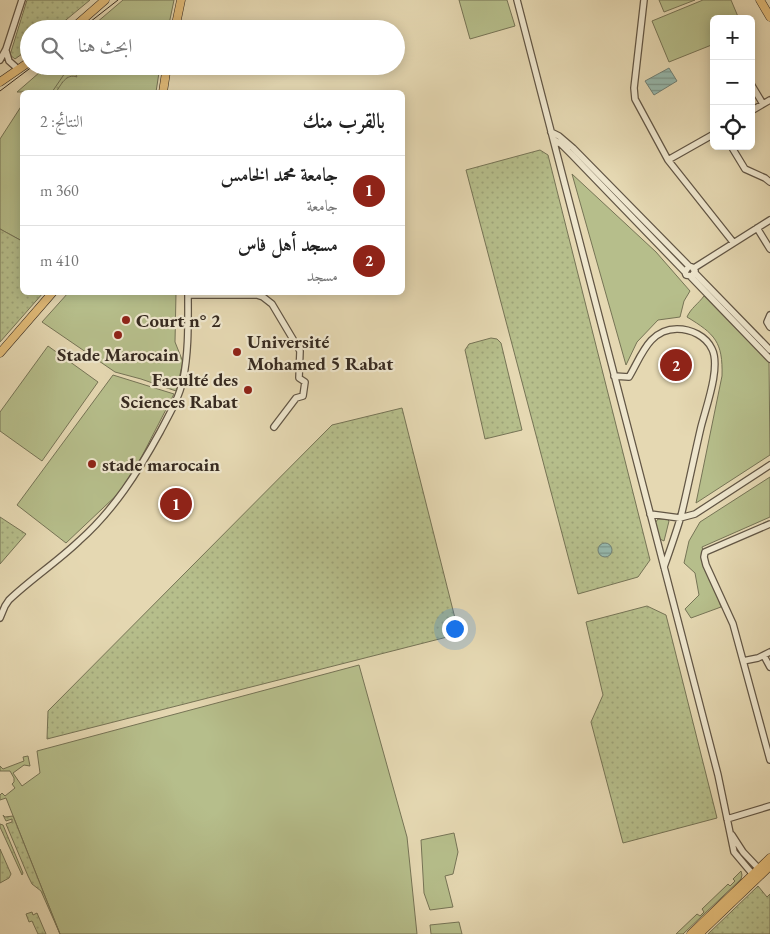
<!DOCTYPE html>
<html lang="ar">
<head>
<meta charset="utf-8">
<style>
  body { margin:0; font-family:"EB Garamond",Amiri,serif; background:#f6f6f6; color:#222; direction:rtl }
  .controls { position:absolute; right:15px; top:15px; display:grid; overflow:hidden; border-radius:8px; box-shadow:0 2px 12px #0003 }
  .controls button { width:45px; height:45px; display:grid; place-items:center; padding:0; border:0; border-bottom:1px solid #e0e0e0; background:#fff; color:#222; font:25px sans-serif }
  .you { position:absolute; left:454px; top:628px; width:18px; height:18px; margin:-12px; border:4px solid #fff; border-radius:50%; background:#1a73e8; box-shadow:0 0 0 8px #1a73e833 }
  .badge { display:grid; place-items:center; width:32px; height:32px; border-radius:50%; background:#8f2418; color:#fff; font-size:16px; font-weight:700 }
  .pin { position:absolute; translate:-50% -50%; border:2px solid #fff; box-shadow:0 1px 5px #0006 }
  .list { margin:0; padding:0; list-style:none }
  h2 { display:flex; justify-content:space-between; align-items:center; height:65px; margin:0; padding:0 20px; font-size:21px }
  h2 small { font-size:16px; font-weight:400; color:#767676 }
  .list li { display:grid; grid-template-columns:32px 1fr auto; gap:15px; align-items:center; box-sizing:border-box; height:70px; padding:0 20px; border-top:1px solid #e0e0e0 }
  .list b { display:block; font-size:19px; white-space:nowrap }
  .list p { margin:0; font-size:16px; white-space:nowrap; color:#767676 }
  .list em { font-size:16px; font-style:normal; color:#767676 }
  .icon { flex:none; width:28px; height:28px; fill:none; stroke:currentColor; stroke-width:2; stroke-linecap:round; stroke-linejoin:round }
  .map { position:relative; flex:none; width:770px; height:934px; overflow:hidden; direction:ltr }
  .search { position:absolute; background:#fff; box-shadow:0 2px 12px #0003; left:20px; top:20px; width:385px; height:55px; display:flex; align-items:center; gap:12px; box-sizing:border-box; padding:0 18px; border-radius:28px; color:#767676; font-size:19px }
  .panel { position:absolute; background:#fff; box-shadow:0 2px 12px #0003; left:20px; top:90px; width:385px; height:205px; border-radius:8px; direction:rtl }
  .map>svg:first-child { display:block }
  .grass { fill:#b6be8b; stroke:#767456 }
  .park { fill:url(#park-dots); stroke:#767456 }
  .water { fill:url(#water-rules); stroke:#708076 }
  .lines { fill:none; stroke-linecap:round; stroke-linejoin:round }
  .minor-casing { stroke:#625645; stroke-width:8 }
  .major-casing { stroke:#372b21; stroke-width:9 }
  .minor { stroke:#eee6cd; stroke-width:5.5 }
  .major { stroke:#e2bc79; stroke-width:8 }
  .tram { stroke:#372b21; stroke-width:1 }
  .poi-dot { fill:#8f2418; stroke:#eee6cd; stroke-width:2 }
  .labels { text-anchor:middle; stroke-width:4.5; stroke-linejoin:round; paint-order:stroke }
  .poi-label { font-size:19px; font-weight:bold; fill:#372b21; stroke:#eee6cd; text-anchor:start }
</style>
</head>
<body>
<div class="map">
<svg width="770" height="934" viewBox="0 0 770 934">
  <defs>
    <pattern id="park-dots" width="8" height="8" patternUnits="userSpaceOnUse" patternTransform="scale(1.25)"><rect width="8" height="8" fill="#b6be8b"/><path d="M2 2h.1M6 6h.1" fill="none" stroke="#9da378" stroke-width="1.8" stroke-linecap="round"/></pattern>
    <pattern id="water-rules" width="6" height="5" patternUnits="userSpaceOnUse" patternTransform="scale(1.25)"><rect width="6" height="5" fill="#96b9ae"/><path d="M0 2.5h6" fill="none" stroke="#7b978d"/></pattern>
  </defs>
  <rect width="100%" height="100%" fill="#e5d8b2"/>
  <filter id="stains"><feTurbulence type="fractalNoise" baseFrequency=".004" numOctaves="4"/><feColorMatrix values="0 0 0 0 .2 0 0 0 0 .09 0 0 0 0 .02 0 0 0 .5 -.17"/></filter>
  <radialGradient id="worn" r=".72"><stop offset=".6" stop-color="#630" stop-opacity="0"/><stop offset="1" stop-color="#630" stop-opacity=".3"/></radialGradient>
  <path class="grass" d="M123 0H174L168 29H89Z
    M459 0H507L515 26 470 39Z
    M659 0H695L664 12Z
    M703 0H731L739 19H714V44L669 62 652 21Z
    M59 66H160L156 92H17L40 72 43 75 47 71 53 74Z
    M22 105V241L0 229V139Z
    M572 174 656 252 690 291 684 301 680 317 658 320 637 342 626 365Z
    M68 293H176L175 342 183 362 176 391 141 379 115 372 42 322Z
    M704 296 769 362 770 455 696 503 722 376C723 342 715 334 687 317 691 308 698 304 704 296Z
    M48 346 98 382 42 461 0 431V412Z
    M113 375 174 394 142 456 120 492 66 543 17 505Z
    M770 477V517L702 547 721 607 691 618 685 609 699 595 695 573 684 563 689 541 700 522Z
    M658 519H667L669 521 664 541 660 539 655 523Z
    M359 665 407 837 417 934H60L6 798 0 800V795L2 793 5 796 15 788 12 784 14 782V778L10 771H0V766L3 769 24 761 23 757 28 756 30 766 24 765 13 773 22 786 40 773 37 751Z
    M454 833 458 852 453 874 445 876 453 907 430 910 424 893 421 840Z
    M741 871 742 875 741 879 683 934H676L697 914 700 916 704 912 702 909 728 884 730 886 735 881 733 879Z
    M459 922 462 934H431L430 925Z"/>
  <path class="park" d="M27 0H90L55 29H29V49L15 59 10 55Z
    M75 66H81L76 75 77 77C66 73 61 85 56 92H52L65 73 70 72Z
    M540 150 548 155 650 560 638 577 578 594 466 170Z
    M0 229 22 241V292L43 293 0 342Z
    M491 338 497 339 501 343 522 430 485 439 465 350 469 344Z
    M402 408 459 634 47 739 48 711 332 425Z
    M0 517 26 534 0 564Z
    M647 606 666 615 717 818 623 843 591 722 603 695 586 622Z
    M3 815 5 817 13 816 60 934 41 891 32 884 28 876 6 824 12 822V819L6 821Z
    M0 824 3 825 23 873 22 875 0 827Z
    M0 849 11 874 9 878 0 883Z
    M758 886 767 897 770 894V934H708Z
    M32 912 33 915 37 913 46 934H38L32 921 29 922 26 914Z"/>
  <path class="water" d="M669 68 677 81 654 95 645 81Z
    M598 550a7 7 0 1 1 14 0a7 7 0 1 1-14 0Z"/>
  <g class="lines">
    <defs>
      <path id="minor" d="M517 0 718 775 734 852 755 877
        M644 0 634 88 635 99 668 160 733 242
        M6 51 9 61 18 69
        M0 60 6 49 22 0
        M751 84 763 104
        M751 111 770 100
        M551 132 559 136 573 148 689 266
        M554 140 561 144 572 155 685 272 686 275 692 276 695 271 692 267 689 266 685 272
        M731 146 745 169 765 178 770 182
        M668 160 714 134
        M757 228 770 249
        M694 268 770 220
        M695 273 770 350
        M691 277 770 359
        M188 295H257L263 297 272 304 300 351 299 378 305 382 303 396 296 398 274 427
        M770 315 767 322 770 327
        M614 376 629 377C641 357 649 329 677 329 691 329 706 336 712 349 721 367 706 407 701 427 694 457 688 487 681 516 676 533 670 550 664 567
        M650 514 680 518 695 514 770 465
        M770 524 705 552 704 557 706 565 733 624 770 760
        M0 618 5 606 9 600C31 579 57 562 79 541 114 510 138 472 160 432 169 415 179 398 183 380 189 351 188 321 188 292
        M764 656 770 667
        M743 661 758 658 770 652
        M727 819 770 806
        M732 835 743 852 760 870"/>
      <path id="major" d="M760 0 770 17
        M72 29 105 0
        M175 29 181 0
        M0 82 29 62
        M163 92 167 66
        M0 353 53 292
        M691 934 770 858
        M699 934 770 866"/>
    </defs>
    <use href="#minor" class="minor-casing"/>
    <use href="#major" class="major-casing"/>
    <use href="#minor" class="minor"/>
    <use href="#major" class="major"/>
    <path class="tram" d="M81 29 118 0
      M0 91 33 66"/>
  </g>
  <g class="poi-dot">
    <circle cx="126" cy="320" r="5"/>
    <circle cx="118" cy="335" r="5"/>
    <circle cx="237" cy="352" r="5"/>
    <circle cx="248" cy="390" r="5"/>
    <circle cx="92" cy="464" r="5"/>
  </g>
  <g class="labels">
    <g class="poi-label">
      <text x="136" y="327">Court n° 2</text>
      <text x="247" y="348">Université<tspan x="247" dy="22">Mohamed 5 Rabat</tspan></text>
      <text x="118" y="361" text-anchor="middle">Stade Marocain</text>
      <text x="238" y="386" text-anchor="end">Faculté des<tspan x="238" dy="22">Sciences Rabat</tspan></text>
      <text x="102" y="471">stade marocain</text>
    </g>
  </g>
  <rect width="100%" height="100%" filter="url(#stains)"/>
  <rect width="100%" height="100%" fill="url(#worn)"/>
</svg>
<div class="controls">
<button>+</button>
<button>−</button>
<button><svg class="icon" aria-label="locate" viewBox="0 0 24 24"><circle cx="12" cy="12" r="6"/><path d="M12 2v4M12 18v4M2 12h4M18 12h4"/></svg></button>
</div>
<div class="you"></div>
<div class="pin badge" style="left:176px;top:504px">1</div>
<div class="pin badge" style="left:676px;top:365px">2</div>
<div class="search"><svg class="icon" aria-label="search" viewBox="0 0 24 24"><circle cx="10" cy="10" r="6"/><path d="M15 15l6 6"/></svg>ابحث هنا</div>
<section class="panel">
<h2>بالقرب منك<small>النتائج: 2</small></h2>
<ul class="list">
<li><span class="badge">1</span><div><b>جامعة محمد الخامس</b><p>جامعة</p></div><em>360 m</em></li>
<li><span class="badge">2</span><div><b>مسجد أهل فاس</b><p>مسجد</p></div><em>410 m</em></li>
</ul>
</section>
</div>
</body>
</html>
